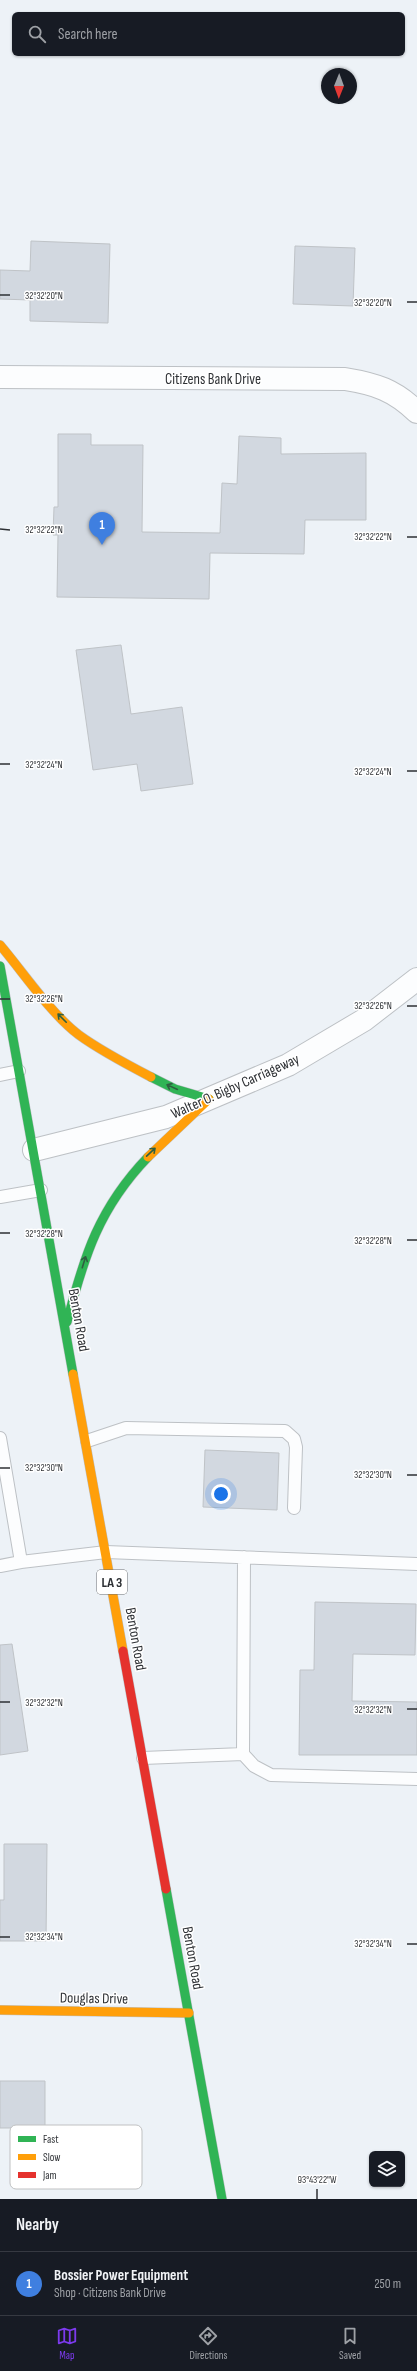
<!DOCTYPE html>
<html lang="en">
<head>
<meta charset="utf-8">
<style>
  body { margin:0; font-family:"Sofia Sans Condensed",sans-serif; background:#20242c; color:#f1f3f6 }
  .controls { position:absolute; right:12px; bottom:12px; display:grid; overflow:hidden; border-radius:6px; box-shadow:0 1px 3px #0004 }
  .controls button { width:36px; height:36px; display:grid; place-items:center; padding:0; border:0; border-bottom:1px solid #363941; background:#171b24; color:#f1f3f6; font:20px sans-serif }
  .compass { position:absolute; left:321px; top:68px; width:36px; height:36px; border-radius:50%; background:#171b24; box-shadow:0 1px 3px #0004; rotate:181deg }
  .you { position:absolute; left:221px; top:1494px; width:14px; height:14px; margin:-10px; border:3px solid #fff; border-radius:50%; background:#1a73e8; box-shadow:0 0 0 6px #1a73e833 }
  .badge { display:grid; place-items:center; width:26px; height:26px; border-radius:50%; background:#7c3aed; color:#fff; font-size:13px; font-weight:700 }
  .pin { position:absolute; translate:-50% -33px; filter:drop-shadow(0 1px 2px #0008) }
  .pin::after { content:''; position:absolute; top:21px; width:14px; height:12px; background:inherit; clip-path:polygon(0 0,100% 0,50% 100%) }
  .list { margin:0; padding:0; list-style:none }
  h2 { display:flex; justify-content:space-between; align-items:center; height:52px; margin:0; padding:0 16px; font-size:17px }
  h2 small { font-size:13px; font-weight:400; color:#9ea1a6 }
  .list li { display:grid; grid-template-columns:26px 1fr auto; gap:12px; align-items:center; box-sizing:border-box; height:64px; padding:0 16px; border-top:1px solid #363941 }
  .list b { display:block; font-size:15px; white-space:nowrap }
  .list p { margin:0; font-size:13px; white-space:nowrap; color:#9ea1a6 }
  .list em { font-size:13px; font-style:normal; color:#9ea1a6 }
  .icon { flex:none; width:22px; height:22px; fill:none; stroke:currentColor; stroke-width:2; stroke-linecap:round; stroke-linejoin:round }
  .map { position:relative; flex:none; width:417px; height:2199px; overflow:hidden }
  .search { position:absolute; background:#171b24; box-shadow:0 1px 3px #0004; left:12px; right:12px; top:12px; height:44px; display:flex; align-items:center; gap:10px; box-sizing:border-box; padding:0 14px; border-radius:6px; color:#9ea1a6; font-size:15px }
  .sheet { height:116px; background:#171b24 }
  nav { display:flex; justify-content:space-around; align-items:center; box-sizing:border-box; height:56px; border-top:1px solid #363941; background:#171b24; font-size:11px; color:#9ea1a6 }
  nav a { display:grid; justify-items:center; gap:2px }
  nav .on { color:#7c3aed }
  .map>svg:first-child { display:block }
  .building { fill:#d2d8e0; stroke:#bfc3c7 }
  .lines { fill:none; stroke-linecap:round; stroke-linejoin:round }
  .lane-casing { stroke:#bdc1c5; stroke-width:14 }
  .street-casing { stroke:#bdc1c5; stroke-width:24 }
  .fast-casing { stroke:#bdc1c5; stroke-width:10 }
  .slow-casing { stroke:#bdc1c5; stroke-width:10 }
  .jam-casing { stroke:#bdc1c5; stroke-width:10 }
  .lane { stroke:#fcfdfe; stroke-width:12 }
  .street { stroke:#fcfdfe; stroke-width:22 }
  .fast { stroke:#30b455; stroke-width:9 }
  .slow { stroke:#ff9f0a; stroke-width:9 }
  .jam { stroke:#e5322d; stroke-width:9 }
  .oneway { stroke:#2f5f40 }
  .ticks { fill:none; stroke:#2e3135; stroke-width:1.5 }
  .labels { text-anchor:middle; stroke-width:3; stroke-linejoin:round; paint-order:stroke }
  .shield { fill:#fff; stroke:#6d6f72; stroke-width:1 }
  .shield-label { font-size:14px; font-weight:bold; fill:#2e3135 }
  .street-label { font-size:15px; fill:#2e3135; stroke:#fff }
  .key { fill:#fff; stroke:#c0c1c2; stroke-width:1 }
  .key-label { font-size:11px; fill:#2e3135 }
  .ticks-label { font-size:10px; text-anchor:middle; fill:#2e3135; stroke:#fff; stroke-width:3; stroke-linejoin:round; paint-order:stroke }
</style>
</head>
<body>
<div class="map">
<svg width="417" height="2199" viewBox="0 0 417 2199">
  <rect width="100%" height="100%" fill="#edf2f7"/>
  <path class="building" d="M31 241 110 244 108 323 30 321V300L0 299V270L30 271Z
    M295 246 355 248 353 306 293 304Z
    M58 434H91V445H143L142 532 220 533 222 483 237 484 239 436 281 438V454L366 453V520H305L304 554 210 553 209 599 57 597 58 535H53L54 507H58Z
    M121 645 131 714 182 707 193 784 141 791 137 764 93 770 76 650Z
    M205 1450 279 1453 277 1510 203 1507Z
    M315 1602 416 1604 415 1655 353 1654 352 1701 417 1702V1755H299L300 1670H314Z
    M12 1644 28 1751 0 1755V1645Z
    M4 1844H47L46 1941H0V1900H4Z
    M0 2081H45V2187H12V2128H0Z"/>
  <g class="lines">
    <defs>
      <path id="lane" d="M0 1075 19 1071
        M0 1197 41 1190
        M0 1438 21 1562 106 1552 417 1564
        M87 1441 126 1428 285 1431 294 1439 296 1447 294 1508
        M244 1557 243 1754 254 1766 271 1775 417 1779
        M0 1566 21 1562
        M143 1758 243 1754"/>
      <path id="street" d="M0 377 345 379C376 384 394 390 417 412
        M34 1150 166 1117 288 1065 364 1020 417 979"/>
      <path id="fast" d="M0 966 73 1374
        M151 1077 175 1089 209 1099
        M67 1322C84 1256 99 1208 148 1157
        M166 1889 222 2199"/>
      <path id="slow" d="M0 945C23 972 51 1014 79 1035 101 1051 126 1064 151 1077
        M148 1157 209 1099
        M73 1374 123 1651
        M0 2010 189 2013"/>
      <path id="jam" d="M123 1651 166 1889"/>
    </defs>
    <use href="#lane" class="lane-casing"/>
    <use href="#street" class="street-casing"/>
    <use href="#fast" class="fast-casing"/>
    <use href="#slow" class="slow-casing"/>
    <use href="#jam" class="jam-casing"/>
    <use href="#lane" class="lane"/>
    <use href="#street" class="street"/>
    <use href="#fast" class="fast"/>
    <use href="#slow" class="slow"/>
    <use href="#jam" class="jam"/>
  </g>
  <defs><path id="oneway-shaft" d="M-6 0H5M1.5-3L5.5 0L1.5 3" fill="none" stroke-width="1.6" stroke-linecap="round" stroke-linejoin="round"/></defs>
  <g class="oneway">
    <use href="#oneway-shaft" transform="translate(62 1018) rotate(-135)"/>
    <use href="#oneway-shaft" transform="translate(172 1087) rotate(-155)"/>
    <use href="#oneway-shaft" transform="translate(151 1152) rotate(-43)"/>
    <use href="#oneway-shaft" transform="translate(84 1262) rotate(-73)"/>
  </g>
  <path class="ticks" d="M0 295H10M407 302H417M0 529 10 530M407 537H417M0 764H10M407 771H417M0 999H10M407 1006H417M0 1233H10M407 1240H417M0 1468H10M407 1475H417M0 1702H10M407 1709H417M0 1937H10M407 1944H417M317 2199V2189"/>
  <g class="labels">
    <rect class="shield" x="97" y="1570" width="30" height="24" rx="3"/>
    <g class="shield-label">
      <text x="112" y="1587">LA 3</text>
    </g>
    <g class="street-label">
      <text x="213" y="384">Citizens Bank Drive</text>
      <text transform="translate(235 1086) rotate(-24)" y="5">Walter O. Bigby Carriageway</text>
      <text transform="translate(79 1320) rotate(80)" y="5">Benton Road</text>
      <text transform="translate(136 1639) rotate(80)" y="5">Benton Road</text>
      <text transform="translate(193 1958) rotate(80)" y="5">Benton Road</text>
      <text transform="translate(94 1998) rotate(1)" y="5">Douglas Drive</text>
    </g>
  </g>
  <rect x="10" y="2125" width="132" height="64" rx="6" class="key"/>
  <rect x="18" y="2136" width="18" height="6" fill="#30b455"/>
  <rect x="18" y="2154" width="18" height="6" fill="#ff9f0a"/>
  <rect x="18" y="2172" width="18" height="6" fill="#e5322d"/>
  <g class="key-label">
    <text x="43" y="2143">Fast</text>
    <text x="43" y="2161">Slow</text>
    <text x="43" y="2179">Jam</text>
  </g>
  <g class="ticks-label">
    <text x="44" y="299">32°32'20"N</text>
    <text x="373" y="306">32°32'20"N</text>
    <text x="44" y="533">32°32'22"N</text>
    <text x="373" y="540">32°32'22"N</text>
    <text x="44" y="768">32°32'24"N</text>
    <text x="373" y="775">32°32'24"N</text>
    <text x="44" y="1002">32°32'26"N</text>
    <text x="373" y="1009">32°32'26"N</text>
    <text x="44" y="1237">32°32'28"N</text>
    <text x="373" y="1244">32°32'28"N</text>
    <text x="44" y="1471">32°32'30"N</text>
    <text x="373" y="1478">32°32'30"N</text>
    <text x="44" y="1706">32°32'32"N</text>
    <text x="373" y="1713">32°32'32"N</text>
    <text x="44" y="1940">32°32'34"N</text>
    <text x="373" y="1947">32°32'34"N</text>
    <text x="317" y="2183">93°43'22"W</text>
  </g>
</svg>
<div class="controls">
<button><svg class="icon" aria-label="layers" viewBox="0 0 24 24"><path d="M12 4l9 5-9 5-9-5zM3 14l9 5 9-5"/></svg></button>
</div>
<svg class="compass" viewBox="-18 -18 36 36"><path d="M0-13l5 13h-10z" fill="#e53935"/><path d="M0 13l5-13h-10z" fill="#9ea1a6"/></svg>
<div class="you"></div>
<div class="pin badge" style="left:102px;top:545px;background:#3f7fe0">1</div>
<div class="search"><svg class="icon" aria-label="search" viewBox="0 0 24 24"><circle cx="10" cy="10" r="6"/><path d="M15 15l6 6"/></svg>Search here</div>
</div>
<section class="sheet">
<h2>Nearby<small></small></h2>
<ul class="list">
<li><span class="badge" style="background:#3f7fe0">1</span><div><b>Bossier Power Equipment</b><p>Shop · Citizens Bank Drive</p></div><em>250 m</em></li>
</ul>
</section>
<nav>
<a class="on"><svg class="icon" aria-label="map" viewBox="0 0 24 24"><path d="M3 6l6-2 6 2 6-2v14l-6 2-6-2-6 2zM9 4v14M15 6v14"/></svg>Map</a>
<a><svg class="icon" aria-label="directions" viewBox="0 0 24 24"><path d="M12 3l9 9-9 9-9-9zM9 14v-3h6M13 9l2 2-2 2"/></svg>Directions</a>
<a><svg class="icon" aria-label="saved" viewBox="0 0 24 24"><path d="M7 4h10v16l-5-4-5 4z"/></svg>Saved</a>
</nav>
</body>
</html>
